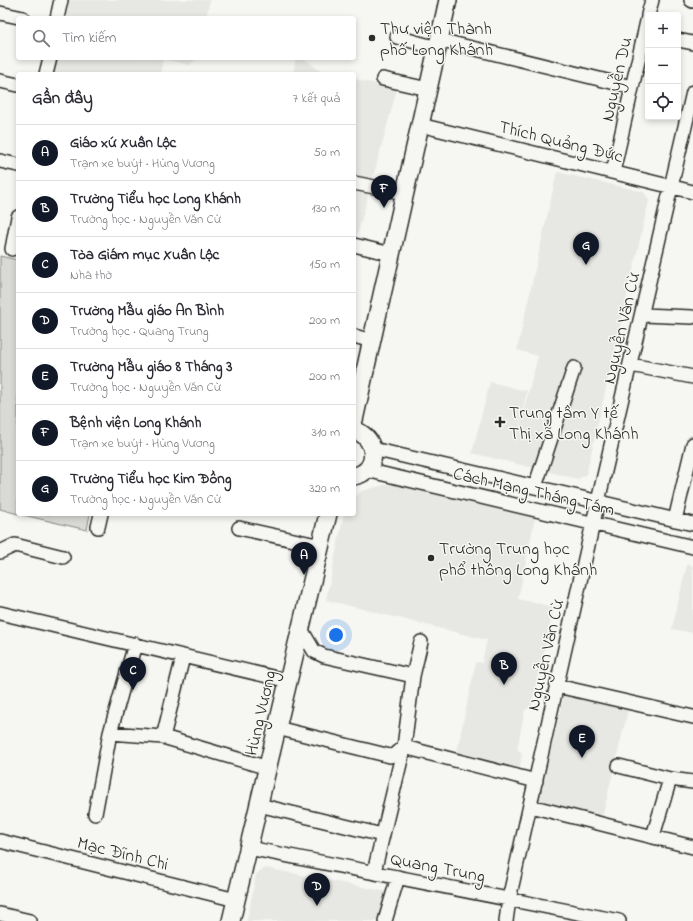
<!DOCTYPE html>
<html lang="vi">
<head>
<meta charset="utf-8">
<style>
  body { margin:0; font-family:"Indie Flower",sans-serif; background:#f2f2f3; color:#2b2b33 }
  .controls { position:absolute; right:12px; top:12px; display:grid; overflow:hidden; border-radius:4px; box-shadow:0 2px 6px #0003 }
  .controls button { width:36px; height:36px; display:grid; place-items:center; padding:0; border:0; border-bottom:1px solid #e1e1e2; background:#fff; color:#2b2b33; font:20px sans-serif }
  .you { position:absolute; left:336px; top:635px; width:14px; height:14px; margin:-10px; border:3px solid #fff; border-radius:50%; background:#1a73e8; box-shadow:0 0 0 6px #1a73e833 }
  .badge { display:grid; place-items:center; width:26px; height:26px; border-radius:50%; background:#111827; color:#fff; font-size:13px; font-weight:700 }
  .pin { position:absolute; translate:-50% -33px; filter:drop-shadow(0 1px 2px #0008) }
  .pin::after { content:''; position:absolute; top:21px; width:14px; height:12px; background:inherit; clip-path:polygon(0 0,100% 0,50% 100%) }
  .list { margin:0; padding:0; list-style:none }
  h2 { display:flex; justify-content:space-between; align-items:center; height:52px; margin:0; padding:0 16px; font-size:17px }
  h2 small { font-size:13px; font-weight:400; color:#7c7c81 }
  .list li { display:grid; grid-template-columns:26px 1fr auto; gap:12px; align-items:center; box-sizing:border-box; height:56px; padding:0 16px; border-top:1px solid #e1e1e2 }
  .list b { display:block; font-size:15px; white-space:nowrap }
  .list p { margin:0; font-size:13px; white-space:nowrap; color:#7c7c81 }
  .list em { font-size:13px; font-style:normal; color:#7c7c81 }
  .icon { flex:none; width:22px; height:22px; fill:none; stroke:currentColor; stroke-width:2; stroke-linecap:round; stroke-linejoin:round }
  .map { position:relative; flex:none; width:693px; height:921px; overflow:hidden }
  .search { position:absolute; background:#fff; box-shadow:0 2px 6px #0003; left:16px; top:16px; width:340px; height:44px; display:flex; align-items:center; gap:10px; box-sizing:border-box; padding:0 14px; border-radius:4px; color:#7c7c81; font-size:15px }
  .panel { position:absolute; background:#fff; box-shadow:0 2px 6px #0003; left:16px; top:72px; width:340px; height:444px; border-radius:4px }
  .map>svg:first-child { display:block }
  .built { fill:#e7e7e3 }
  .green { fill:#d9d9d5; stroke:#828280 }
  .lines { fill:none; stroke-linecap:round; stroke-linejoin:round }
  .minor-casing { stroke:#2b2b2b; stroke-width:16 }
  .major-casing { stroke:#2b2b2b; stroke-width:20 }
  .minor { stroke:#f6f6f2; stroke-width:13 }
  .major { stroke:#f6f6f2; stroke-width:17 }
  .poi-dot { fill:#2b2b2b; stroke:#f6f6f2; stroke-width:1.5 }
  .labels { text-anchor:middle; stroke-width:3; stroke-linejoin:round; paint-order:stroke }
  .poi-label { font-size:18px; fill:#2b2b2b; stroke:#f6f6f2; text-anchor:start }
  .street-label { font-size:18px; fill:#2b2b2b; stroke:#f6f6f2 }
</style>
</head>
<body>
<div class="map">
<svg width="693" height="921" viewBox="0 0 693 921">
  <rect width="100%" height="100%" fill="#f6f6f2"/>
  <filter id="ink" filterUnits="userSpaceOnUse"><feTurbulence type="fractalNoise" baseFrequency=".025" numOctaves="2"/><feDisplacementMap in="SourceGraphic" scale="8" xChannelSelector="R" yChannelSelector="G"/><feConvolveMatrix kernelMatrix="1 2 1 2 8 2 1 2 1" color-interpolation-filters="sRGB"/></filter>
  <g filter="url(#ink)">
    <path class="built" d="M69 0H210L206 18H66Z
      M56 58H197L196 60 189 65 163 59 160 74H53Z
      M296 58H304L321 72 331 74H293Z
      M354 79 397 89 354 247Z
      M557 172 644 192 649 200 586 475 578 479 472 453 490 382 527 391 517 435 538 356 517 350Z
      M384 485H396L535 518 518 599 554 607 531 707 525 710 517 749 522 753 519 773 455 760 476 662 482 663 487 640 326 600 344 514H354V498L362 491Z
      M687 564 693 566V633L672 629Z
      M565 691 629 706 600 826 536 811Z
      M266 868 388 892 380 921H247L256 875 260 871Z"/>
    <path class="green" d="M0 256 18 260V514L0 509Z
      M19 514H90L87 530Z"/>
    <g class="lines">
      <defs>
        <path id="minor" d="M691 0 693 1
          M0 13 23 18
          M648 15 652 0
          M57 18 61 0
          M397 37 437 48
          M439 40 632 87
          M678 40 693 43
          M46 74 50 58
          M383 79 428 89
          M0 81 18 85
          M420 125 693 192
          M0 161 18 165
          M613 172 648 17
          M354 183 405 193
          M354 245 391 254
          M12 249 18 217
          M643 315 692 317
          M354 336 372 341
          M631 365 693 377
          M373 449 693 524
          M366 470 693 547
          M535 487 574 368
          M675 520 693 444
          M98 527 101 514
          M239 528 321 546
          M0 552 15 545 63 557
          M0 613 289 681
          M301 629 314 651 324 656 413 676
          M557 686 693 717
          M277 728 390 756 395 755 404 747 536 781
          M110 733 163 737 268 768
          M163 737 183 657
          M619 766 670 779 693 782
          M259 805 382 835
          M530 806 693 847
          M95 814 110 733 135 644
          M653 836 670 779
          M0 841 236 900
          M249 848 619 921
          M374 872 404 747 413 676 421 642
          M0 914 30 921
          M385 921 398 877
          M506 921 509 899 593 523 693 92"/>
        <path id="major" d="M354 420 448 0
          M354 430C379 438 379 472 354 476
          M231 921 328 514"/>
      </defs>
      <use href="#minor" class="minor-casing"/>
      <use href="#major" class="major-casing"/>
      <use href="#minor" class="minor"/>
      <use href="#major" class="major"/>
    </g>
  </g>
  <g class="poi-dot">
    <circle cx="372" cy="38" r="4"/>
    <path d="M498 416h4v4h4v4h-4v4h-4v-4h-4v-4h4z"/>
    <circle cx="431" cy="558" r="4"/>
  </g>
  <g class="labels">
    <g class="poi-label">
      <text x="380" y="34">Thư viện Thành<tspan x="380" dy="21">phố Long Khánh</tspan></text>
      <text x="509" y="418">Trung tâm Y tế<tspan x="509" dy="21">Thị xã Long Khánh</tspan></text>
      <text x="439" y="554">Trường Trung học<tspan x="439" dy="21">phổ thông Long Khánh</tspan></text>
    </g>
    <g class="street-label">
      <text transform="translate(616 79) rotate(-77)" y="6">Nguyễn Du</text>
      <text transform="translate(561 141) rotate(14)" y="6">Thích Quảng Đức</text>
      <text transform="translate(621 328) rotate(-77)" y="6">Nguyễn Văn Cừ</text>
      <text transform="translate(534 491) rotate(13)" y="6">Cách Mạng Tháng Tám</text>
      <text transform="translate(545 655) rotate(-77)" y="6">Nguyễn Văn Cừ</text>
      <text transform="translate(260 713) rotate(-77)" y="6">Hùng Vương</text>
      <text transform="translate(123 853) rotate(14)" y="6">Mạc Đĩnh Chi</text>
      <text transform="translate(438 867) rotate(11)" y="6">Quang Trung</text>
    </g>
  </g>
</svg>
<div class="controls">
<button>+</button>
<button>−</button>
<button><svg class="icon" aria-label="locate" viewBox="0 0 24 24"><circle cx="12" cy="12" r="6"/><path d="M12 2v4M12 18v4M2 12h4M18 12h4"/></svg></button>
</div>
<div class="you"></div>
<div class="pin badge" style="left:304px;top:575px">A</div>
<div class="pin badge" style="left:504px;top:685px">B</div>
<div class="pin badge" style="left:133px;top:690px">C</div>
<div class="pin badge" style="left:317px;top:906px">D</div>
<div class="pin badge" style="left:582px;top:758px">E</div>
<div class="pin badge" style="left:384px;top:208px">F</div>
<div class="pin badge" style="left:586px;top:265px">G</div>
<div class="search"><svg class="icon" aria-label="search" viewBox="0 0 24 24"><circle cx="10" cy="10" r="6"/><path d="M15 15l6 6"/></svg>Tìm kiếm</div>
<section class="panel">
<h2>Gần đây<small>7 kết quả</small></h2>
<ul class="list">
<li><span class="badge">A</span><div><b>Giáo xứ Xuân Lộc</b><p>Trạm xe buýt · Hùng Vương</p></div><em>50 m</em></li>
<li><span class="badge">B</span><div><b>Trường Tiểu học Long Khánh</b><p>Trường học · Nguyễn Văn Cừ</p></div><em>130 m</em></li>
<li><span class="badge">C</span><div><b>Tòa Giám mục Xuân Lộc</b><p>Nhà thờ</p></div><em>150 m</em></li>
<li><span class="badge">D</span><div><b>Trường Mẫu giáo An BÌnh</b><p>Trường học · Quang Trung</p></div><em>200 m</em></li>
<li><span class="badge">E</span><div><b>Trường Mẫu giáo 8 Tháng 3</b><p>Trường học · Nguyễn Văn Cừ</p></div><em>200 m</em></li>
<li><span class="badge">F</span><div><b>Bệnh viện Long Khánh</b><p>Trạm xe buýt · Hùng Vương</p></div><em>310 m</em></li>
<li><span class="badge">G</span><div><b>Trường Tiểu học Kim Đồng</b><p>Trường học · Nguyễn Văn Cừ</p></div><em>320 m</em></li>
</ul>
</section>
</div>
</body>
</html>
